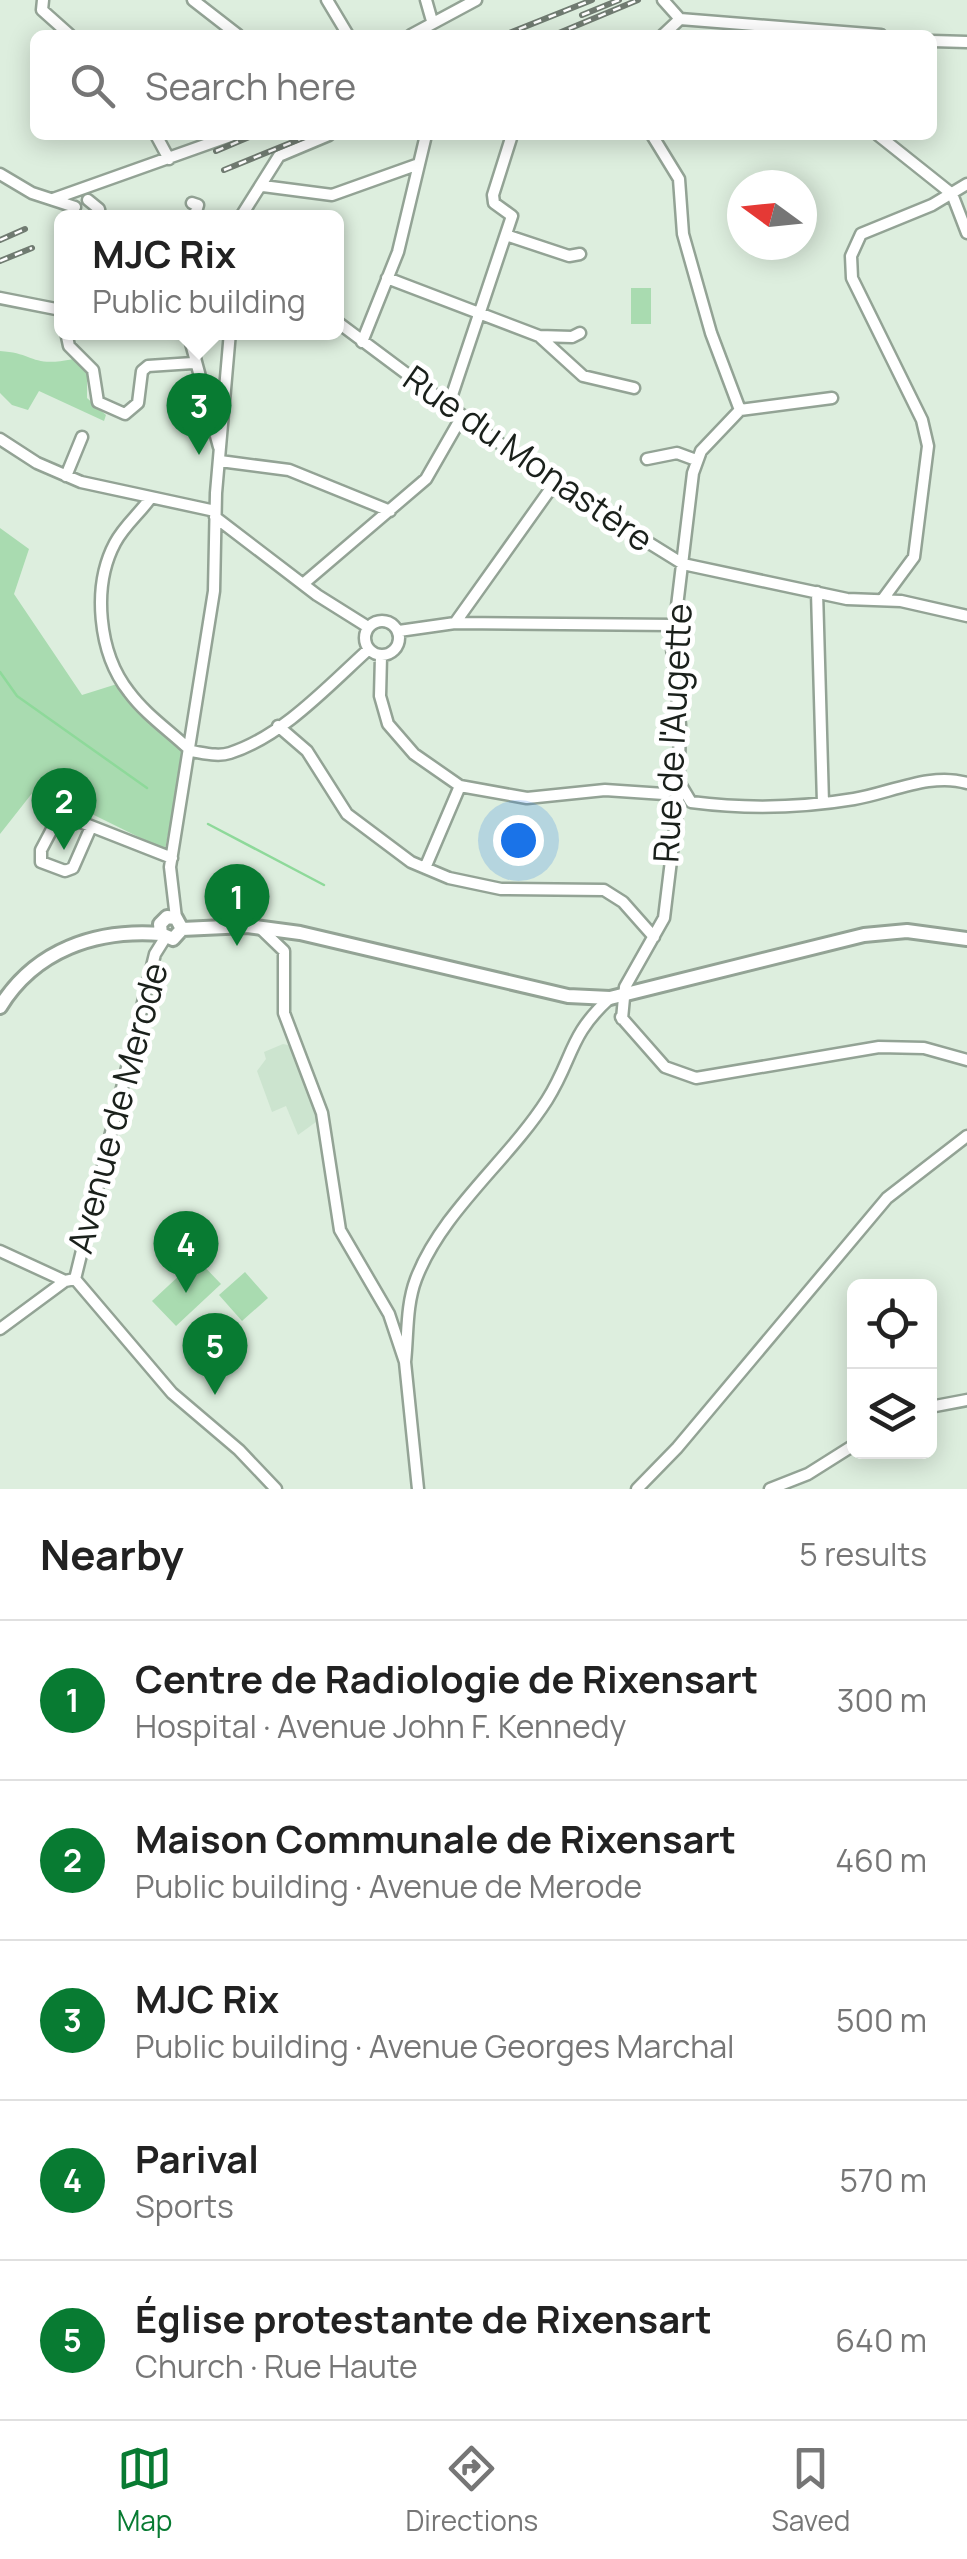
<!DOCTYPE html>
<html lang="en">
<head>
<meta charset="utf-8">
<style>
  body { margin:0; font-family:Manrope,sans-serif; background:#f2f2f2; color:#222 }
  .controls { position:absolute; right:30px; bottom:30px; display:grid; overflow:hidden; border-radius:15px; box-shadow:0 5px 25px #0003 }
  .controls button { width:90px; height:90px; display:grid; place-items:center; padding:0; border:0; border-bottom:2px solid #e0e0e0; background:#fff; color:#222; font:50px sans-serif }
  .compass { position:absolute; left:727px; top:170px; width:90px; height:90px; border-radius:50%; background:#fff; box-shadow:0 5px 25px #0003; rotate:285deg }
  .you { position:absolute; left:518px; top:840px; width:35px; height:35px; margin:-25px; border:8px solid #fff; border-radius:50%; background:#1a73e8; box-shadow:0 0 0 15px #1a73e833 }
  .badge { display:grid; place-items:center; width:65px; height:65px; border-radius:50%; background:#087b32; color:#fff; font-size:32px; font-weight:700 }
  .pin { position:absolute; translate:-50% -82px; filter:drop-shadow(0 2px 5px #0008) }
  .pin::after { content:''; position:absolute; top:52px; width:35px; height:30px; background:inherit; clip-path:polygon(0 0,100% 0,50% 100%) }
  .popup { position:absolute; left:54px; top:210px; width:290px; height:130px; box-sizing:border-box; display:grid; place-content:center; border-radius:15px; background:#fff; filter:drop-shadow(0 2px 8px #0005); font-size:32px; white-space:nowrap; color:#767676 }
  .popup b { font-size:38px; color:#222 }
  .popup::after { content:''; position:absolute; left:50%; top:100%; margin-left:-20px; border:20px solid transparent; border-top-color:#fff }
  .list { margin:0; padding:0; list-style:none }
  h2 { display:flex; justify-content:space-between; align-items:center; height:130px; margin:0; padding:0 40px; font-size:42px }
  h2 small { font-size:32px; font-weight:400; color:#767676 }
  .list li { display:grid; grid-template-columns:65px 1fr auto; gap:30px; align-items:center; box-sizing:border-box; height:160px; padding:0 40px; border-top:2px solid #e0e0e0 }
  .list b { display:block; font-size:38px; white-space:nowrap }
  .list p { margin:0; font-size:32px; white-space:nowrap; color:#767676 }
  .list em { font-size:32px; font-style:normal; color:#767676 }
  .icon { flex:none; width:55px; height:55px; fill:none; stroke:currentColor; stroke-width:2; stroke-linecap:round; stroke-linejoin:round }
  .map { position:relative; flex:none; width:967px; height:1489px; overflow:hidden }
  .search { position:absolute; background:#fff; box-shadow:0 5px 25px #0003; left:30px; right:30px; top:30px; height:110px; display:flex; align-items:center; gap:25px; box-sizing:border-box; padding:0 35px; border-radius:15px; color:#767676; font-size:38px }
  .sheet { height:930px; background:#fff }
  nav { display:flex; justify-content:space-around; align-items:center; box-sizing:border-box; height:140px; border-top:2px solid #e0e0e0; background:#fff; font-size:28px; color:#767676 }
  nav a { display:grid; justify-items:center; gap:5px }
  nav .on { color:#087b32 }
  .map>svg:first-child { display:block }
  .built { fill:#cce4cf }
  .green { fill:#a9dbb0 }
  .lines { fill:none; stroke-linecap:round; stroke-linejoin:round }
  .stream { stroke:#8ed99a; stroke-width:2.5 }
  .minor-casing { stroke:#93a395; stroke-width:15 }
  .major-casing { stroke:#93a395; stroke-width:18 }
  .minor { stroke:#fff; stroke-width:10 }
  .major { stroke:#fff; stroke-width:12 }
  .rail-casing { stroke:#707b71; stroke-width:6 }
  .rail { stroke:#fff; stroke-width:2.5; stroke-dasharray:8; stroke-linecap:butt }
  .labels { text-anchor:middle; stroke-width:10; stroke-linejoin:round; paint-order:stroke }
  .street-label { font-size:35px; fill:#1a201b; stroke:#fff }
</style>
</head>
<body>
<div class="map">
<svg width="967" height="1489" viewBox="0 0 967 1489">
  <rect width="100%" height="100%" fill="#ddeede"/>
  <path class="built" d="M283 1044 288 1045 301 1068 320 1119 298 1135 286 1106 272 1112 257 1071 266 1059 264 1052Z"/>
  <path class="green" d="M631 288H651V324H631Z
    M0 351C35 353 31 368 73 359L87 369 92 381 87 382V398L106 415 104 421 39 391 28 410 12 405 0 393Z
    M0 528 29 549 14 594 82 695 117 684 147 720 184 750 165 850 37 787 0 834Z
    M197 1259 221 1284 176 1326 152 1301Z
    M245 1272 268 1298 242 1321 219 1295Z"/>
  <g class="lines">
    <path class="stream" d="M0 672 17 696 147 788
      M208 824 324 885"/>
    <defs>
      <path id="minor" d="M43 0 42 10 70 35
        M193 0 238 35
        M327 0 348 35
        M426 0 432 21
        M663 0 680 19
        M680 19 881 35
        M411 35 476 0
        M663 35 680 19
        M932 41 967 42
        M156 135 169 159
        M878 135 952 194 967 233
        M0 174 32 193 75 207
        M263 186 332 195 416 165
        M53 199 233 135
        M88 200 99 209 100 218
        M192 203 198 205 194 218
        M240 218 279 156 329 135
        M506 235 569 256 580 254
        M387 278 539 336 583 376 634 388
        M0 298 61 310
        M336 321 554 484 683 564 847 599 901 601 967 616
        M66 332 69 346 93 370 98 402 125 414 138 403 142 371 148 366 193 363
        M188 332 219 447
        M539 336 572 337 580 333
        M362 342 398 252 426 135
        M448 407 512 216 494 203 493 195 512 135
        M740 410 832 398
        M0 439 37 463 81 482 215 511
        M647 459 677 453 696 460
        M220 461 289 470 390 511
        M66 476 82 437
        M149 500C138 515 124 526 115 543 92 586 98 653 129 692 146 715 170 731 191 751 204 753 218 757 230 753 283 736 329 685 369 649
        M215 517 317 595 368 627
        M303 584 426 479 461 418
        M817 592 823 803
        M883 599 914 557 928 446 922 420 852 278 851 256 861 234 932 205 967 184
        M365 638a17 17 0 1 1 34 0a17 17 0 1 1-34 0Z
        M455 623 554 484
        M399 631 455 623 674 625
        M381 656 380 696 388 724 414 754 460 786 527 798 605 790 664 794 677 782
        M278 726 307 751 347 814 411 862 449 878 501 889 604 890 623 902 654 937
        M679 782 691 802C745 809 800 808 854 799 890 793 931 772 967 783
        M91 827 73 868 65 871 41 862V850L60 814 172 858
        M425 868 460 786
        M176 918 170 867 214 591 216 493 230 332
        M259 927 284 951V1013L322 1113 340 1230 389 1314 405 1362 418 1489
        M621 1017 665 1067 696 1078 879 1047 924 1048 967 1060
        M622 1019 625 987 664 918 678 803 680 725 672 648 693 473 701 451 740 410 711 333 683 234 679 179 652 135
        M0 1251 65 1281 75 1279
        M75 1279 155 954 165 938
        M75 1279 172 1393 239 1450 276 1489
        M0 1329 65 1281
        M405 1362C408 1335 406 1305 416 1279 442 1211 508 1161 547 1100 574 1057 568 1036 610 998
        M930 1407 967 1400
        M637 1489 677 1448 887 1198 967 1136
        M770 1489 808 1474 854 1445"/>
      <path id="major" d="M182 929 247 926 300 933 568 996 610 998 864 935 907 931 967 939
        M161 934 160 924 167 917 176 918 182 929
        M161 934 173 939 182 929
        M0 1007C35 950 96 929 161 934"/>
    </defs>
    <use href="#minor" class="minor-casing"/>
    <use href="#major" class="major-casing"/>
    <use href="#minor" class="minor"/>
    <use href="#major" class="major"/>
    <defs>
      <path id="rail" d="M582 15 619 0
        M504 35 592 0
        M554 35 638 0
        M216 151 254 135
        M224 170 310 135
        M0 240 25 229
        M0 261 32 248"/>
    </defs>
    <use href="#rail" class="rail-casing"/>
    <use href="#rail" class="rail"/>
  </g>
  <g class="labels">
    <g class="street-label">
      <text transform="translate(528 459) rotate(35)" y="12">Rue du Monastère</text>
      <text transform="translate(673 733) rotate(-87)" y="12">Rue de l'Augette</text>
      <text transform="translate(118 1108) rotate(-75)" y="12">Avenue de Merode</text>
    </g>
  </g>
</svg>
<div class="controls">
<button><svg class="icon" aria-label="locate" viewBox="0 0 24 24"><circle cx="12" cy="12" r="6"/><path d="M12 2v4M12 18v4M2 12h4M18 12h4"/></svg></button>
<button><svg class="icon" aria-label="layers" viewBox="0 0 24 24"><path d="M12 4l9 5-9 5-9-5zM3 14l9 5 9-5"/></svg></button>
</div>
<svg class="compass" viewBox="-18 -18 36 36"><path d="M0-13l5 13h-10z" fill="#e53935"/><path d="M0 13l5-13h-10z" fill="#767676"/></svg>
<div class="you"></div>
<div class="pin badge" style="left:237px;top:946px">1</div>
<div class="pin badge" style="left:64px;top:850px">2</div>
<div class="pin badge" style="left:199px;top:455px">3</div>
<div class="popup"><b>MJC Rix</b>Public building</div>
<div class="pin badge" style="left:186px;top:1293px">4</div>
<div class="pin badge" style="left:215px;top:1395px">5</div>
<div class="search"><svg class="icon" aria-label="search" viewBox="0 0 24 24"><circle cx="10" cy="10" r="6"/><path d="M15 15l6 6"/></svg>Search here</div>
</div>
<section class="sheet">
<h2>Nearby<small>5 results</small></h2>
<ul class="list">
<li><span class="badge">1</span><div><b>Centre de Radiologie de Rixensart</b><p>Hospital · Avenue John F. Kennedy</p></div><em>300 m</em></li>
<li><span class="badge">2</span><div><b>Maison Communale de Rixensart</b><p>Public building · Avenue de Merode</p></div><em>460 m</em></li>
<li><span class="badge">3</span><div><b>MJC Rix</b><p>Public building · Avenue Georges Marchal</p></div><em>500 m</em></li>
<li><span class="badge">4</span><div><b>Parival</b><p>Sports</p></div><em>570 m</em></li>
<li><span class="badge">5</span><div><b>Église protestante de Rixensart</b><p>Church · Rue Haute</p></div><em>640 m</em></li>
</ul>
</section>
<nav>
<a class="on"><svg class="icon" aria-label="map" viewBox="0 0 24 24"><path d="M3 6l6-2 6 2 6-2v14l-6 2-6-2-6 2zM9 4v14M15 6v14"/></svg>Map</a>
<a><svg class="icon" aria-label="directions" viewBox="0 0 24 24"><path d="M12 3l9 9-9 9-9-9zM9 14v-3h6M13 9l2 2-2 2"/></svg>Directions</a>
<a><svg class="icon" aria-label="saved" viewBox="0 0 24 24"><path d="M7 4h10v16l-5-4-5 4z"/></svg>Saved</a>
</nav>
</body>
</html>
